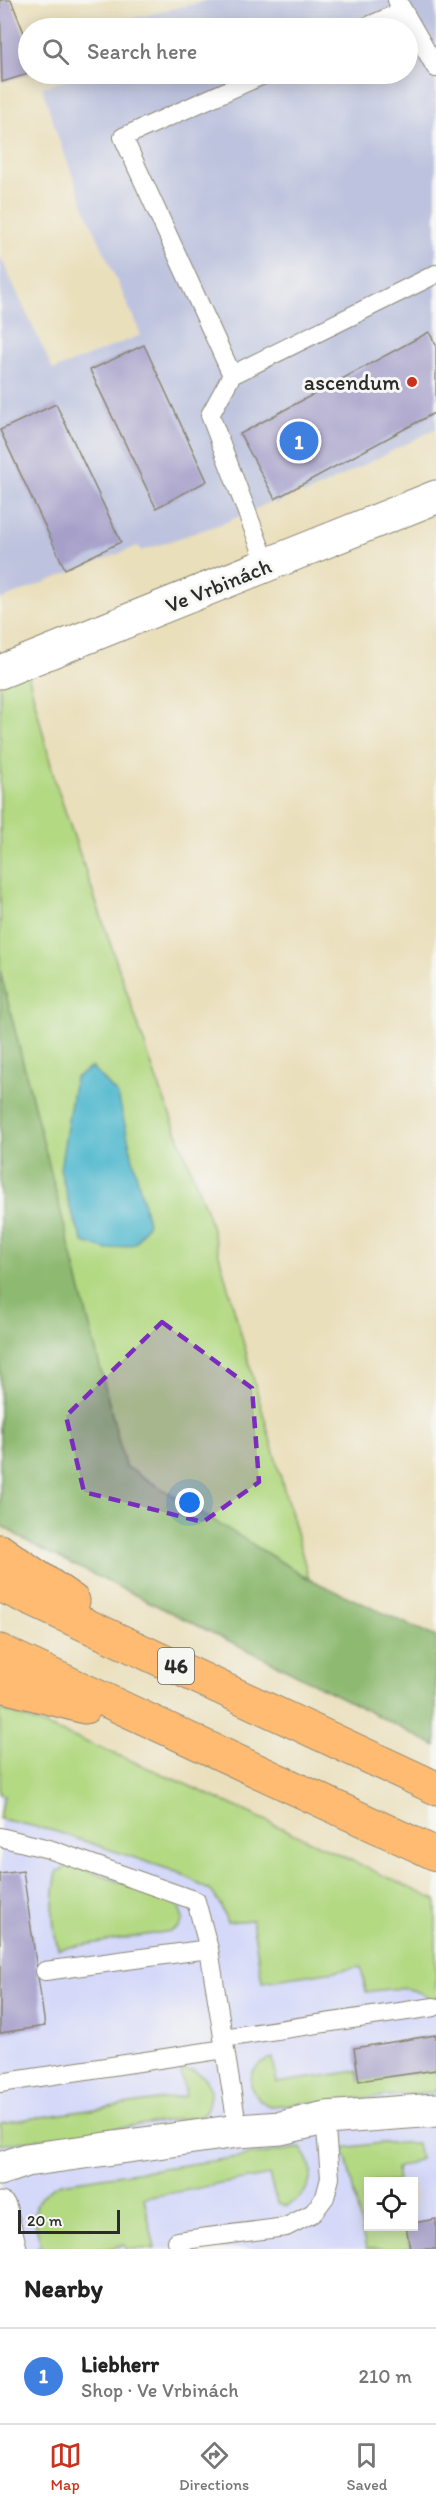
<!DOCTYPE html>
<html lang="en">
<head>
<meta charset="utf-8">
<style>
  body { margin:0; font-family:Itim,sans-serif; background:#f2f2f2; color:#222 }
  .controls { position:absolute; right:18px; bottom:18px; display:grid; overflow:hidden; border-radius:0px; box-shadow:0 3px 15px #0003 }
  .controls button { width:54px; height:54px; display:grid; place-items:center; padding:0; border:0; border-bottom:2px solid #e0e0e0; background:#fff; color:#222; font:30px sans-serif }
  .scale { position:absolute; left:18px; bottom:15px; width:102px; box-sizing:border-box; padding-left:6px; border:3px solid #2b2b2b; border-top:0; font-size:16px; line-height:21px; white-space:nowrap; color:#2b2b2b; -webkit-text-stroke:4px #f6f6f2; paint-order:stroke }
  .you { position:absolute; left:190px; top:1503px; width:21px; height:21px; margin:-15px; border:4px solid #fff; border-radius:50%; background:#1a73e8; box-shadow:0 0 0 9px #1a73e833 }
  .badge { display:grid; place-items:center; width:39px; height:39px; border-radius:50%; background:#c8321e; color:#fff; font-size:20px; font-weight:700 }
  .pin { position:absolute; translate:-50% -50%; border:3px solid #fff; box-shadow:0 2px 6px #0006 }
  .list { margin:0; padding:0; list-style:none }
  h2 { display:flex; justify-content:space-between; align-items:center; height:78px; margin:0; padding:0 24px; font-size:26px }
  h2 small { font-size:20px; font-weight:400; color:#767676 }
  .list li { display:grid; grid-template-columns:39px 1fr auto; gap:18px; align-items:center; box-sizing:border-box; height:96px; padding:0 24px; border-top:2px solid #e0e0e0 }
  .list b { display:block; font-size:22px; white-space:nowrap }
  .list p { margin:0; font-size:20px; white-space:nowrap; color:#767676 }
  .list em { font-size:20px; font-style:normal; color:#767676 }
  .icon { flex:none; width:33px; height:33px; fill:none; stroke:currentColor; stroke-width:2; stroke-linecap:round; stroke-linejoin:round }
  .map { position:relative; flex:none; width:436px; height:2249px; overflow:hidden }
  .search { position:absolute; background:#fff; box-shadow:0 3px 15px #0003; left:18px; right:18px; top:18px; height:66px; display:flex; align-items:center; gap:15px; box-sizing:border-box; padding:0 21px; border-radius:33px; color:#767676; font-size:22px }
  .sheet { height:174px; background:#fff }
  nav { display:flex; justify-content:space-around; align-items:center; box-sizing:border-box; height:84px; border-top:2px solid #e0e0e0; background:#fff; font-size:16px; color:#767676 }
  nav a { display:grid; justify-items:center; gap:3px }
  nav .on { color:#c8321e }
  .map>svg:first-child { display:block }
  .built { fill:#d4d8f9; fill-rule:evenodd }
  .industrial { fill:#bdc3de }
  .green { fill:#b3d983; stroke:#6f8257; stroke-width:1.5 }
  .forest { fill:#8eb971; stroke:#5c724e; stroke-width:1.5 }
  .water { fill:#50b8ce; stroke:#3e727c; stroke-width:1.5 }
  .building { fill:#a59fc9 }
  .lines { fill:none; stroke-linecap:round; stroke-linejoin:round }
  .service-casing { stroke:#8a8573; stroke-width:20 }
  .minor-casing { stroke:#8a8573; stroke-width:35 }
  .primary-casing { stroke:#8a8573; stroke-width:35 }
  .service { stroke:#fff; stroke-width:18 }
  .minor { stroke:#fff; stroke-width:33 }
  .primary { stroke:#ffbb71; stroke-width:33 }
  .marked { fill:#7b2cbf; fill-opacity:0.2; stroke:#7b2cbf; stroke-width:4.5; stroke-dasharray:12 8; stroke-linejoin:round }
  .poi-dot { fill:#c8321e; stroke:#f6f6f2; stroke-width:2 }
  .labels { text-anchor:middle; stroke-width:6; stroke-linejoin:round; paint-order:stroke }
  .shield { fill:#f6f6f2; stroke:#686867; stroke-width:1.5 }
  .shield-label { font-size:21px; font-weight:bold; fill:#2b2b2b }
  .poi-label { font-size:22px; fill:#2b2b2b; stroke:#f6f6f2; text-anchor:end }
  .street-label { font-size:22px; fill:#2b2b2b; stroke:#f6f6f2 }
</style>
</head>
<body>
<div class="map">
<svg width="436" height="2249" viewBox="0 0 436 2249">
  <rect width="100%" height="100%" fill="#f6f6f2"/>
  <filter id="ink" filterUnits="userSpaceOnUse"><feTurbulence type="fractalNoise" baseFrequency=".0167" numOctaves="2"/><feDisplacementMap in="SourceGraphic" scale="12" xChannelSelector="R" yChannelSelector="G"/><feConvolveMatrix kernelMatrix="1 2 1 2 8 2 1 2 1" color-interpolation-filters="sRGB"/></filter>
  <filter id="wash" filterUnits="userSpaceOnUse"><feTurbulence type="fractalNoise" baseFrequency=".008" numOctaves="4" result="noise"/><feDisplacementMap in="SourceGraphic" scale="24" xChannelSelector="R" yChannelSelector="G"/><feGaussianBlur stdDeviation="1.35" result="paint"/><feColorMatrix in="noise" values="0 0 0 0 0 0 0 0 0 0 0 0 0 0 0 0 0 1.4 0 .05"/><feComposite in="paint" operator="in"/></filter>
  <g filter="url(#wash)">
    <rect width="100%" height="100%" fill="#eadfbb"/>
    <path class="built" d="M0 1727 436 1905V2249H0ZM368 2182H414V2226H368Z"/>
    <path class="industrial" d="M209 0H436V429L304 495 301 491 276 504 273 501 227 522 141 551 138 546 0 600V256L53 370 141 335 86 211 58 137 42 87 66 81 64 74H408V28H109L108 25Z"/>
    <path class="green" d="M27 670 55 781 155 1075 208 1215 309 1579 125 1467 0 971V679Z
      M0 1709C149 1763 292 1833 436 1900V2002C410 1983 396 1988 366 1992L361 1967 262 1982 252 1920 227 1922 221 1906 212 1892 180 1873 54 1831 0 1819 4 1795 0 1794Z
      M73 1865 174 1902 180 1909 183 1920 179 1927 171 1931 58 1949C51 1922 52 1899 57 1871Z
      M273 2058 277 2083 357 2071 359 2081 436 2070V2092L270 2106C243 2095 245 2065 273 2058Z
      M193 2070 204 2077 211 2090 207 2109 201 2116 0 2145V2123L185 2096 181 2071Z
      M381 2143H417L420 2159 396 2168 398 2181 368 2182V2226L406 2227 410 2249H366L344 2148Z
      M300 2148C320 2169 311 2194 287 2206L277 2203 269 2175 144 2198 155 2249H126L125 2245 106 2249H34L41 2246C33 2217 28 2197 61 2183Z"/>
    <path class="forest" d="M0 971 125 1466 309 1579 436 1637V1746L272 1662 35 1546 0 1525Z"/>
    <path class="water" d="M92 1067 118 1095 148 1223 135 1244 107 1250 83 1242 69 1205 60 1169 75 1078Z"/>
    <g id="blocks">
      <path class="building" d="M0 0H11L28 43V74L2 82Z
        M429 332 436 345V412L275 499 240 434Z
        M144 345 207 481 156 508 90 370Z
        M56 404 121 542 65 569 0 430Z
        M23 1871 45 2026 0 2033V1874Z
        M436 2035V2070L359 2081 354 2048Z
        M436 2219V2249H410L406 2226H414V2223Z"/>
    </g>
  </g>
  <g filter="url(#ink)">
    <use href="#blocks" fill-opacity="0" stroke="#8a8573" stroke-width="1.5"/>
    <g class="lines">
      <defs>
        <path id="service" d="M397 0 436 68
          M364 28 403 11
          M265 74 123 137 232 375 436 274
          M232 375 210 415 267 565
          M0 1837 49 1849 196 1901 209 1949 238 2131
          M45 1971 209 1949
          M223 2038 434 2007
          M0 2083 225 2049
          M177 2241 286 2227 313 2213 325 2197 330 2178 325 2118"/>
        <path id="minor" d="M0 672 436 497
          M0 2169 26 2160 238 2131 281 2128 325 2118 436 2110
          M0 2209 10 2249"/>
        <path id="primary" d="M0 1551 73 1601
          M0 1585 436 1788
          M0 1651 436 1854
          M0 1685 85 1707"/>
      </defs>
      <use href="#service" class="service-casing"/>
      <use href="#minor" class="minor-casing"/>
      <use href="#primary" class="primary-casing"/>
      <use href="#service" class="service"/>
      <use href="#minor" class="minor"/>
      <use href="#primary" class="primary"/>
    </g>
  </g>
  <path class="marked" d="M162 1322 252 1388 259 1482 203 1522 84 1492 66 1416Z"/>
  <circle class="poi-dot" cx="412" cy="382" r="6"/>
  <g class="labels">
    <rect class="shield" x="158" y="1648" width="36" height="36" rx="4.5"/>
    <g class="shield-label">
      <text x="176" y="1673">46</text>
    </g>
    <g class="poi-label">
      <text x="400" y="390">ascendum</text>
    </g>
    <g class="street-label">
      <text transform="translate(218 585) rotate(-22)" y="8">Ve Vrbinách</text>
    </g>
  </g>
</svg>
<div class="controls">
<button><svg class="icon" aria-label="locate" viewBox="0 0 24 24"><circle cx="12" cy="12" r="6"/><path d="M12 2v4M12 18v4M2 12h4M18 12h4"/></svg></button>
</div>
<div class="scale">20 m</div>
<div class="you"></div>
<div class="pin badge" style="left:299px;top:441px;background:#3f7fe0">1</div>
<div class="search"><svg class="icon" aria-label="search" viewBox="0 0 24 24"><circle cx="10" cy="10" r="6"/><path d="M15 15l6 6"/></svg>Search here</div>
</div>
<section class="sheet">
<h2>Nearby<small></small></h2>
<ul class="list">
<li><span class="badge" style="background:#3f7fe0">1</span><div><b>Liebherr</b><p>Shop · Ve Vrbinách</p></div><em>210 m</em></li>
</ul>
</section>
<nav>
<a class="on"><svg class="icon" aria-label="map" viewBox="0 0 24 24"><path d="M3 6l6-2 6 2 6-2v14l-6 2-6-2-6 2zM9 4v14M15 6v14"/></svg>Map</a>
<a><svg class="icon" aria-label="directions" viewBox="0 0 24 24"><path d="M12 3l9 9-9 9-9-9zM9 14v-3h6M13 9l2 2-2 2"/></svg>Directions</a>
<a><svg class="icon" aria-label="saved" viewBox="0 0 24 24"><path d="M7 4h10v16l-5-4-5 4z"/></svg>Saved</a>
</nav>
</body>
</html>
